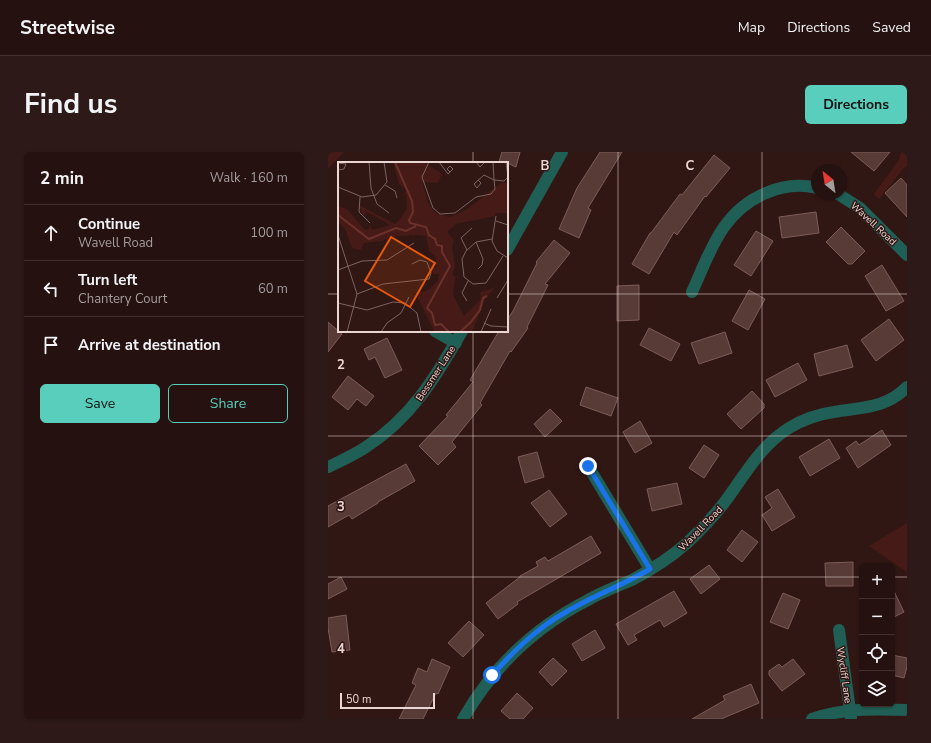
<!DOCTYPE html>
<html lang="en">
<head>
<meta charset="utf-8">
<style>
  body { margin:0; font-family:"Nunito Sans",sans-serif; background:#2d1a18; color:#f1f3f6 }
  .controls { position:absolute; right:12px; bottom:12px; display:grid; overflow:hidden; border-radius:6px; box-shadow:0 1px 3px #0004 }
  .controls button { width:36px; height:36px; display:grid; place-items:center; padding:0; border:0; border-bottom:1px solid #42312f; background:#25110f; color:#f1f3f6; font:20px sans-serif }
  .compass { position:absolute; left:483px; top:12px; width:36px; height:36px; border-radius:50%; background:#25110f; box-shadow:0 1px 3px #0004; rotate:330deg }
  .scale { position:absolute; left:12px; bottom:10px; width:95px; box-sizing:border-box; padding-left:4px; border:2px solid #ead7d4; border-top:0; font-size:11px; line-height:14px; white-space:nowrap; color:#ead7d4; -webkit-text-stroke:3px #311714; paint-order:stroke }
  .stop { position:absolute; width:12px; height:12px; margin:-9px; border:3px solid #1a73e8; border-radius:50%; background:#fff }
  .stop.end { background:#1a73e8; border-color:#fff; box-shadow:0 1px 4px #0008 }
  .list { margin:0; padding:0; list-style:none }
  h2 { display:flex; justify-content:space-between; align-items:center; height:52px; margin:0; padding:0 16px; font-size:17px }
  h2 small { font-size:13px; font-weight:400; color:#a39d9e }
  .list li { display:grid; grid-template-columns:26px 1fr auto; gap:12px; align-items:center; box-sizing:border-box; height:56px; padding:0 16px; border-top:1px solid #42312f }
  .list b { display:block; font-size:15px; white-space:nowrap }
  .list p { margin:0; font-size:13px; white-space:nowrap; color:#a39d9e }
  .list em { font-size:13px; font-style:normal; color:#a39d9e }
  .actions { display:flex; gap:8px; padding:12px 16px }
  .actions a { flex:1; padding:9px 0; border:1px solid #5acebc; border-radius:6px; text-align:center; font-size:14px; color:#5acebc }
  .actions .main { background:#5acebc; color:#111 }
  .icon { flex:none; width:22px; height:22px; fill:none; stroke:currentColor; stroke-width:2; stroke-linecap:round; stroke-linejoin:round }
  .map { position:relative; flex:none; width:579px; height:567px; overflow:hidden; border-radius:6px }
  header { display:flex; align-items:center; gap:24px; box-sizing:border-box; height:56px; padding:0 20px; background:#25110f; border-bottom:1px solid #42312f }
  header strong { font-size:19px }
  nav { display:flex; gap:22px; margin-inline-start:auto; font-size:14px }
  .intro { display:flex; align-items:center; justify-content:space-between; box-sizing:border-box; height:96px; padding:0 24px }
  h1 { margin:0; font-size:28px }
  .button { padding:10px 18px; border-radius:6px; background:#5acebc; color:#111; font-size:14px; font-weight:700 }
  main { display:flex; gap:24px; padding:0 24px }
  aside { flex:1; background:#25110f; border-radius:6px; box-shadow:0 1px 3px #0004 }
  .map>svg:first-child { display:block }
  .green { fill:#461a16 }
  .building { fill:#583a36; stroke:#7d5c58 }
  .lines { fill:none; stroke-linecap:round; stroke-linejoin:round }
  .minor { stroke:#205f55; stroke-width:12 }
  .route { stroke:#1a73e8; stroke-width:5 }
  .grid { fill:none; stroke:#ead7d4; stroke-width:1; stroke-opacity:0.55 }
  .labels { text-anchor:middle; stroke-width:3; stroke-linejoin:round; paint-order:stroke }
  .street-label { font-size:10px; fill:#ead7d4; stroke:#311714 }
  .inset-river { fill:none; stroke:#6c312b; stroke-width:2 }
  .inset-road { fill:none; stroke:#7b6461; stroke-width:1 }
  .view { fill:#e8590c; fill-opacity:0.15; stroke:#e8590c; stroke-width:2 }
  .inset-edge { fill:none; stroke:#ead7d4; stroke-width:2 }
  .grid-label { font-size:13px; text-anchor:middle; font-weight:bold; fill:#ead7d4; stroke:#311714; stroke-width:3; stroke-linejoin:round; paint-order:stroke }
</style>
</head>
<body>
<header>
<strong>Streetwise</strong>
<nav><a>Map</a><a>Directions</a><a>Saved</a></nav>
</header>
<div class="intro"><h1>Find us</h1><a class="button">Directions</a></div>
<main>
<aside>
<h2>2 min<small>Walk · 160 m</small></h2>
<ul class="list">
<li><svg class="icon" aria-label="ahead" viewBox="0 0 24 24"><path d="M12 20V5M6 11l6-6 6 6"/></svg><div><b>Continue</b><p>Wavell Road</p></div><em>100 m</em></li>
<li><svg class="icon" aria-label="left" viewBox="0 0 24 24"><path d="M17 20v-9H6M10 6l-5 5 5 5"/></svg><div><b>Turn left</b><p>Chantery Court</p></div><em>60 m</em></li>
<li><svg class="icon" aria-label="arrive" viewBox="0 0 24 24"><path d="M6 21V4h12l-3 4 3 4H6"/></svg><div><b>Arrive at destination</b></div></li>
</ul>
<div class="actions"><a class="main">Save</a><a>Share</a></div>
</aside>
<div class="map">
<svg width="579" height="567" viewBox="0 0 579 567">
  <rect width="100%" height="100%" fill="#311714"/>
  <path class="green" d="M0 0H16L0 17Z
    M573 0H579V14L575 17 551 47 546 42 571 8Z
    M579 371V420L541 394Z"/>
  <path class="building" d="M174 0H192L188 15 179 11 171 10Z
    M272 0H294L260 56 263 58 251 86 231 77 249 36Z
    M523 0H562L546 19Z
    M386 3 402 16 378 45 377 44 349 83 346 80 321 122 304 112 322 81H323L352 42 354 43Z
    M573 26 579 33V65L557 41Z
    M488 60 491 81 454 86 451 65Z
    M513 75 537 99 524 112H520L498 90Z
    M428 79 445 89 423 124 406 113Z
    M226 88 242 101 217 132 220 133 199 175 200 176 183 200 182 199 152 251 154 253 124 290 128 295 110 313 91 294 120 264 118 263 145 230 142 228 171 179H179V168L185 159 209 111 208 110Z
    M554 113 576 149 558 159 537 124Z
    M311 133V168L289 169V134Z
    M421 138 437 147 420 178 404 169Z
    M561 167 576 188 548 209 533 188Z
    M0 170 14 182 0 200Z
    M321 176 352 192 343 209 312 193Z
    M397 180 404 201 371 212 363 191Z
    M59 186 74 218 57 226 47 205 41 208 36 197Z
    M519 193 525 215 491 224 486 202Z
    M470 211 479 228 447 245 438 228Z
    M20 224 46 244 38 254 29 247 20 258 4 245Z
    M258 235 290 246 283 264 252 253Z
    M424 239 436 252V256L413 277 399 262Z
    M222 257 234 269 217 285 206 272Z
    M312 269 324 291 307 301 295 280Z
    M554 278 563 293 530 316 518 296 528 289 531 293Z
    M501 287 512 306 482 324 471 305Z
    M376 293 391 303 376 326 361 316Z
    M209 300 216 325 197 331 190 305Z
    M78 312 87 329 50 350V351L24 367 21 363 0 375V354Z
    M349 331 354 352 324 359 319 337Z
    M450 337 467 365 444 379 434 363 444 356 437 345Z
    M221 338 239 362 222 375 203 351Z
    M414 378 430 390 414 410 399 398Z
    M263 384 273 401 189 450 190 452 170 467 158 451 192 425V424L210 414 208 410 217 405 220 409Z
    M525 410V434H498L497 411Z
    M381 413 392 427 373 442 362 427Z
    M13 425 19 437 0 447V432Z
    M564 435 576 460 564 466Z
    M346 439 359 461 336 475 332 468 306 483 309 488 300 493 288 472Z
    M455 441 472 448 460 477 442 470Z
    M18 463 22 498 4 500 0 476V466Z
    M141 469 156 483 135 505 120 491Z
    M267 478 277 496 254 509 244 492Z
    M564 503 579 506V515L576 526 564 523Z
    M225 506 239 519 224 534 211 520Z
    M104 507 122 515 110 542 108 541 95 567H71L88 533 84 531 90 516 99 520Z
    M465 507 477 522 454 539 441 523V519L451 512 454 515Z
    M423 532 431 551 393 567H364L397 548 395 544Z
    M189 541 205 556 195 567H182L173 559Z"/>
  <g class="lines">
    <path class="minor" d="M510 42 532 56 579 103
      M179 98 234 0
      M364 140C382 100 394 59 438 41 454 34 472 32 489 36
      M107 179 128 191
      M260 314 322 417
      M0 315C13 309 26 303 38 295 83 266 108 225 134 179
      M511 478 523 566
      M135 567C165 515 207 475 260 448 274 440 289 434 304 428 323 418 343 405 359 391 372 379 385 365 396 351 417 323 431 295 461 276 474 268 491 262 506 260 534 255 557 257 579 235
      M484 567C514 556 547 557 579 558"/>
  </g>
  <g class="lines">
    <path class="route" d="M164 523C186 499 209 476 238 460 265 444 295 433 322 417L260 314"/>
  </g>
  <path class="grid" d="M145 0V11M290 0V567M434 0V567M0 142H11M179 142H579M145 179V567M0 284H579M0 425H534M564 425H579"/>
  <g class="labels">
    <g class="street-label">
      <text transform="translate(546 71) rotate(43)" y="4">Wavell Road</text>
      <text transform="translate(107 221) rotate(-57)" y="4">Bessmer Lane</text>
      <text transform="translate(372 376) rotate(-46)" y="4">Wavell Road</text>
      <text transform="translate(517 523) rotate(82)" y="4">Wycliff Lane</text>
    </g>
  </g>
  <g transform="translate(10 10)">
    <rect width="170" height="170" fill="#311714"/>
    <path d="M55 0H86L104 12 100 21 84 20 90 41 97 51 111 55 128 48 163 21H170V51H157V54L118 62 109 70 116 78 114 85 117 102 115 113 116 115 123 114 117 116 115 133 126 154 143 137 142 130 147 129 146 123 148 129 157 125 147 137 134 170 96 169 77 130 89 129 88 120 90 128 100 119 101 112H95L94 107 100 104 93 103 98 100 97 94 91 89 88 74 76 73V78L75 73 60 74 45 78 47 83 45 79 26 81 23 88 14 86 7 67 0 60V44L9 47 27 68 31 67V63L35 68 52 63 29 50 25 54 21 43 57 62 62 57 69 46 68 32 62 33 67 31 68 28 61 22Z" fill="#461a16"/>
    <path class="inset-river" d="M57 0 74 39 75 50 71 58 72 61 88 65 91 73 97 77 99 83 104 84V90L112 104 89 146 94 151 97 163 103 162 111 170M0 53 31 77 58 66 68 69 78 64M122 170 132 161 142 148 145 136 149 134"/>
    <path class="inset-road" d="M31 0 33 26 39 42 51 51M91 0 84 15 95 46 102 52 117 51 138 35 153 32 157 27 156 18 146 13 136 22 139 26 143 21 140 18M101 0 110 12 112 10M138 0 142 5 147 0M155 0 156 18 166 19 170 15 168 0M0 1 8 2 6 7 0 8M112 4 115 7 112 10 109 7ZM47 23 57 29 59 36M0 25 24 35 38 33 49 20 46 0M22 35 21 50 32 61M158 54 154 79 159 89 170 96M158 59 170 63M0 73 19 132 9 170M154 77 138 80 128 89 124 97 126 115 135 122 148 121 165 94M138 80 145 97 144 103 140 107M129 88 123 76 134 66M0 108 24 99 49 98 76 81M19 132 45 122 91 117 93 111 89 100 82 98 74 102M159 136 170 118M129 139 124 131 130 119M0 141 29 148 55 140 67 141 79 151 83 170M146 161 153 164 170 165M43 170 49 161 63 151 71 135M143 170 153 147"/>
    <path class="view" d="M53 75 97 101 72 145 27 119Z"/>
    <rect width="170" height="170" class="inset-edge"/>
  </g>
  <g class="grid-label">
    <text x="217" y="18">B</text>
    <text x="362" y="18">C</text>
    <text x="13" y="217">2</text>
    <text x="13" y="359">3</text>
    <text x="13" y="501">4</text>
  </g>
</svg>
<div class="controls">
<button>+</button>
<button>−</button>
<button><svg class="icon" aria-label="locate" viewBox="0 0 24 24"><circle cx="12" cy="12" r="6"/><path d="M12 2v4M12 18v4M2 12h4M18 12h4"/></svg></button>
<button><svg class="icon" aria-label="layers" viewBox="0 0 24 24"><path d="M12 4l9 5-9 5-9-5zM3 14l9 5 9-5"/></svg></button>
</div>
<svg class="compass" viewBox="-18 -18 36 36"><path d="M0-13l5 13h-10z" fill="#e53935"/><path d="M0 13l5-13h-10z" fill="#a39d9e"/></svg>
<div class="scale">50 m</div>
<div class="stop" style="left:164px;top:523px"></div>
<div class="stop end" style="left:260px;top:314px"></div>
</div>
</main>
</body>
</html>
